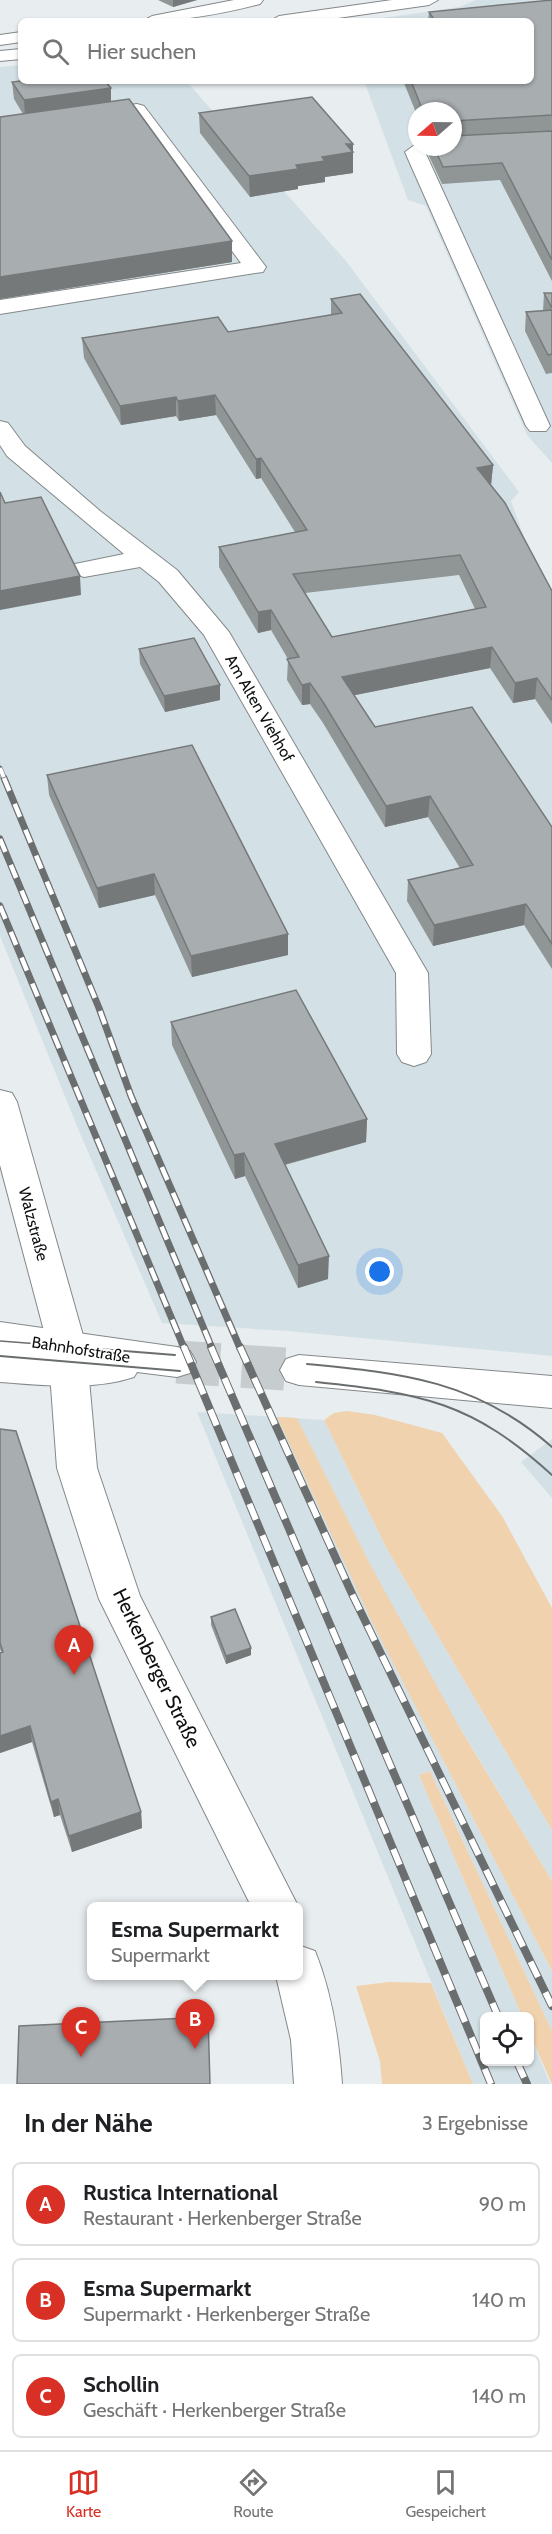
<!DOCTYPE html>
<html lang="de">
<head>
<meta charset="utf-8">
<style>
  body { margin:0; font-family:Cabin,sans-serif; background:#f6f6f6; color:#202124 }
  .controls { position:absolute; right:18px; bottom:18px; display:grid; overflow:hidden; border-radius:9px; box-shadow:0 2px 4px #0004 }
  .controls button { width:54px; height:54px; display:grid; place-items:center; padding:0; border:0; border-bottom:2px solid #e0e0e0; background:#fff; color:#202124; font:30px sans-serif }
  .compass { position:absolute; left:408px; top:102px; width:54px; height:54px; border-radius:50%; background:#fff; box-shadow:0 2px 4px #0004; rotate:250deg }
  .you { position:absolute; left:380px; top:1272px; width:21px; height:21px; margin:-15px; border:4px solid #fff; border-radius:50%; background:#1a73e8; box-shadow:0 0 0 9px #1a73e833 }
  .badge { display:grid; place-items:center; width:39px; height:39px; border-radius:50%; background:#d93025; color:#fff; font-size:20px; font-weight:700 }
  .pin { position:absolute; translate:-50% -50px; filter:drop-shadow(0 2px 3px #0008) }
  .pin::after { content:''; position:absolute; top:32px; width:21px; height:18px; background:inherit; clip-path:polygon(0 0,100% 0,50% 100%) }
  .popup { position:absolute; left:87px; top:1902px; width:216px; height:78px; box-sizing:border-box; display:grid; place-content:center; border-radius:9px; background:#fff; filter:drop-shadow(0 2px 4px #0005); font-size:20px; white-space:nowrap; color:#757577 }
  .popup b { font-size:22px; color:#202124 }
  .popup::after { content:''; position:absolute; left:50%; top:100%; margin-left:-12px; border:12px solid transparent; border-top-color:#fff }
  .list { margin:0; padding:0; list-style:none }
  h2 { display:flex; justify-content:space-between; align-items:center; height:78px; margin:0; padding:0 24px; font-size:26px }
  h2 small { font-size:20px; font-weight:400; color:#757577 }
  .list li { display:grid; grid-template-columns:39px 1fr auto; gap:18px; align-items:center; box-sizing:border-box; height:84px; margin:0 12px 12px; padding:0 12px; border:2px solid #e0e0e0; border-radius:9px }
  .list b { display:block; font-size:22px; white-space:nowrap }
  .list p { margin:0; font-size:20px; white-space:nowrap; color:#757577 }
  .list em { font-size:20px; font-style:normal; color:#757577 }
  .icon { flex:none; width:33px; height:33px; fill:none; stroke:currentColor; stroke-width:2; stroke-linecap:round; stroke-linejoin:round }
  .map { position:relative; flex:none; width:552px; height:2084px; overflow:hidden }
  .search { position:absolute; background:#fff; box-shadow:0 2px 4px #0004; left:18px; right:18px; top:18px; height:66px; display:flex; align-items:center; gap:15px; box-sizing:border-box; padding:0 21px; border-radius:9px; color:#757577; font-size:22px }
  .sheet { height:366px; background:#fff }
  nav { display:flex; justify-content:space-around; align-items:center; box-sizing:border-box; height:84px; border-top:2px solid #e0e0e0; background:#fff; font-size:16px; color:#757577 }
  nav a { display:grid; justify-items:center; gap:3px }
  nav .on { color:#d93025 }
  .map>svg:first-child { display:block }
  .built { fill:#d3e1e6; fill-rule:evenodd }
  .green { fill:#f1d2ae }
  .lines { fill:none; stroke-linecap:round; stroke-linejoin:round }
  .major-tunnel { stroke:#c7ccce; stroke-width:43; stroke-dasharray:43 22; stroke-linecap:butt }
  .minor-casing { stroke:#84888a; stroke-width:2 }
  .major-casing { stroke:#84888a; stroke-width:2 }
  .minor { fill:#fff; fill-rule:evenodd }
  .major { fill:#fff; fill-rule:evenodd }
  .tram-far1 { stroke:#6b6e6f; stroke-width:1.5 }
  .tram { stroke:#6b6e6f; stroke-width:2 }
  .rail-far2-casing { stroke:#6b6e6f; stroke-width:5 }
  .rail-far1-casing { stroke:#6b6e6f; stroke-width:7 }
  .rail-casing { stroke:#6b6e6f; stroke-width:8 }
  .rail-far2 { stroke:#fff; stroke-width:4; stroke-dasharray:10; stroke-linecap:butt }
  .rail-far1 { stroke:#fff; stroke-width:4.5; stroke-dasharray:14; stroke-linecap:butt }
  .rail { stroke:#fff; stroke-width:6; stroke-dasharray:17; stroke-linecap:butt }
  .wall { fill:#909596; fill-rule:evenodd }
  .shaded-wall { fill:#76797a }
  .building { fill:#a8adaf; stroke:#76797a; stroke-width:1.5; fill-rule:evenodd }
  .labels { text-anchor:middle; stroke-width:4.5; stroke-linejoin:round; paint-order:stroke }
  .street-label { font-size:16px; fill:#0e1010; stroke:#fff }
  .near-street-label { font-size:20px; fill:#0e1010; stroke:#fff }
</style>
</head>
<body>
<div class="map">
<svg width="552" height="2084" viewBox="0 0 552 2084">
  <rect width="100%" height="100%" fill="#e8edef"/>
  <path class="built" d="M476 0H552V463L527 435 426 206 408 200 364 81H531V21H378L376 19 459 7ZM417 111H453V147H417Z
    M21 65V81H186L346 261 519 492 511 501 527 545 552 595V1356L287 1331 162 1323 79 1131 0 936V67Z
    M197 1412 324 1420 387 1549 552 1830V1881L461 1729 433 1740 552 1971V2031L430 1771 419 1775 522 2016H484V2062H530V2035L550 2084H473Z
    M552 1439V1498L521 1462Z"/>
  <path class="green" d="M347 1411 375 1415 442 1433 502 1516 552 1608V1830L387 1549 324 1420 334 1413Z
    M277 1417 297 1418 371 1566 460 1728 552 1881V1971L372 1622Z
    M430 1771 552 2031V2084L530 2035V2016H522L419 1775Z
    M389 1982 431 1983 473 2084H382L380 2061 356 1986Z"/>
  <g class="lines">
    <path class="major-tunnel" d="M177 1362 299 1370"/>
    <defs>
      <path id="minor" d="M234 0H263L260 4C221 14 184 21 143 21L152 16Z
        M21 32V42L0 45V35Z
        M137 104 144 106 266 267 263 272 255 273 0 314V300L241 263 132 116 93 122 83 116 93 110Z
        M416 144 417 147H445L442 151 426 154 550 426 546 431H530L526 426 405 152Z
        M0 421 8 423 25 446 100 511 177 570 229 632 428 973 431 1054 426 1062 414 1066 402 1062 397 1054 396 973 204 635 159 582 140 567 84 577 75 574 71 569 75 564 124 554 7 456 0 445Z
        M0 1090 12 1093 17 1102 86 1346 97 1468 140 1596 298 1906H251L99 1599 57 1468 48 1346 0 1165Z
        M298 1945 315 1951C332 1993 339 2039 342 2084H294L291 2040 276 1976H298Z"/>
      <path id="major" d="M392 0H438L429 5 317 21H270L279 16Z
        M21 49V59L0 61V51Z
        M0 1322 177 1347 190 1351 196 1362 190 1373 177 1377 137 1372 134 1377C92 1391 44 1385 0 1382Z
        M299 1355 552 1376V1408L299 1385 286 1381 280 1370 286 1359Z"/>
    </defs>
    <use href="#minor" class="minor-casing"/>
    <use href="#major" class="major-casing"/>
    <use href="#minor" class="minor"/>
    <use href="#major" class="major"/>
    <path class="tram-far1" d="M0 1341 92 1348"/>
    <path class="tram" d="M74 1347 175 1355
      M0 1356 180 1371
      M307 1364C403 1373 477 1381 552 1447
      M316 1382C421 1393 472 1402 552 1475"/>
    <defs>
      <path id="rail-far2" d="M0 768 5 780"/>
      <path id="rail-far1" d="M4 778 99 1008 131 1096 240 1348
        M0 839 212 1348
        M0 906 184 1348"/>
      <path id="rail" d="M184 1347 491 2084
        M211 1347 498 2016
        M240 1347 353 1596 552 2006
        M517 2062 527 2084"/>
    </defs>
    <use href="#rail-far2" class="rail-far2-casing"/>
    <use href="#rail-far1" class="rail-far1-casing"/>
    <use href="#rail" class="rail-casing"/>
    <use href="#rail-far2" class="rail-far2"/>
    <use href="#rail-far1" class="rail-far1"/>
    <use href="#rail" class="rail"/>
  </g>
  <path class="wall" d="M158 0H197L173 7Z
    M552 0V281L500 180 442 184 429 156 430 147H453V111H417V115L404 83V81H531V21H428L429 12Z
    M12 82 111 88V101L232 262 0 299V117L23 114 14 99Z
    M199 113 353 144V173L325 177V182L298 186V189L250 197 200 133Z
    M544 293H552V373L546 374 525 331 526 312 543 311Z
    M331 299 493 465 491 485 552 591V724L535 699 513 703 490 668 354 695 375 727 552 827V969L524 925 433 946 407 901 408 880 460 868 428 817 385 827 323 723 310 704 302 705 287 680 288 659 271 630 258 633 219 567V547L295 532 261 478 256 479 216 415 179 421 176 416 121 425 84 358 82 338 228 332 331 315ZM459 575 475 609 332 637 305 593Z
    M139 649 220 685V700L165 712 140 664Z
    M47 775 288 934V955L192 977 155 895 99 908 49 795Z
    M171 1022 367 1119 366 1142 285 1165 328 1279 298 1288 245 1176 235 1179 172 1045Z
    M0 1429 141 1812 142 1828 72 1852 60 1815 54 1817 32 1742 0 1753V1653L1 1652 0 1649Z
    M211 1617 251 1648V1655L226 1664 211 1625Z"/>
  <path class="shaded-wall" d="M173 0H197L173 7Z
    M111 88V105L25 117 24 100Z
    M346 144H353V173L325 177V182L298 186V189L250 197 249 176 296 165 322 157Z
    M232 241V262L0 299V277Z
    M215 395 216 415 179 421 178 401Z
    M176 397V416L121 425 120 406Z
    M261 458V478L256 479V459Z
    M493 465 491 485 477 468Z
    M80 576 81 595 0 610V591Z
    M271 610V630L258 633V612Z
    M492 647 490 668 341 698 342 677Z
    M537 678 535 699 513 703 515 683Z
    M310 683V704L302 705V685Z
    M220 685V700L165 712 164 696Z
    M430 796 428 817 385 827 386 806Z
    M154 874 155 895 99 908 97 888Z
    M526 904 524 925 433 946 434 925Z
    M288 934V955L192 977 191 956Z
    M367 1119 366 1142 275 1167V1144Z
    M244 1153 245 1176 235 1179 234 1155Z
    M329 1256 328 1279 298 1288V1265Z
    M251 1648V1655L226 1664V1656Z
    M30 1726 32 1742 0 1753V1736Z
    M58 1799 60 1815 54 1817 51 1802Z
    M141 1812 142 1828 72 1852 69 1836Z"/>
  <path class="building" d="M552 0V115L454 121 453 123V111H423L411 81H531V21H435L429 12Z
    M21 81H105L111 88 24 100 12 82Z
    M312 97 353 144H346L353 152 322 157 325 161 296 165 298 169 249 176 199 113Z
    M129 99 232 241 0 277V117Z
    M552 131V260L502 163 443 167 434 147H453V136Z
    M544 293H552V308Z
    M360 294 493 465 477 468 505 503 552 591V700L537 678 515 683 492 647 342 677 375 727 472 707 552 827V944L526 904 434 925 408 880 473 865 430 796 386 806 323 702 310 683 302 685 287 659 299 657 271 610 258 612 219 547 307 530 261 458 256 459 215 395 178 401 176 397 120 406 82 338 218 317 228 332 342 313 331 299ZM460 555 486 607 332 637 293 574Z
    M552 310V354L548 355 526 312Z
    M0 492 5 503 41 497 80 576 0 591Z
    M194 638 220 685 164 696 139 649Z
    M192 745 288 934 191 956 154 874 97 888 47 775Z
    M296 990 367 1119 275 1144 329 1256 298 1265 244 1153 234 1155 171 1022Z
    M0 1429 16 1431 141 1812 69 1836 58 1799 51 1802 30 1726 0 1736V1653L3 1652 0 1643Z
    M235 1609 251 1648 226 1656 211 1617Z
    M208 2017 210 2084H17L19 2026Z"/>
  <g class="labels">
    <g class="street-label">
      <text transform="translate(260 708) rotate(60)" y="6">Am Alten Viehhof</text>
      <text transform="translate(34 1224) rotate(75)" y="6">Walzstraße</text>
      <text transform="translate(81 1349) rotate(9)" y="6">Bahnhofstraße</text>
    </g>
    <g class="near-street-label">
      <text transform="translate(157 1668) rotate(64)" y="7">Herkenberger Straße</text>
    </g>
  </g>
</svg>
<div class="controls">
<button><svg class="icon" aria-label="locate" viewBox="0 0 24 24"><circle cx="12" cy="12" r="6"/><path d="M12 2v4M12 18v4M2 12h4M18 12h4"/></svg></button>
</div>
<svg class="compass" viewBox="-18 -18 36 36"><path d="M0-13l5 13h-10z" fill="#e53935"/><path d="M0 13l5-13h-10z" fill="#757577"/></svg>
<div class="you"></div>
<div class="pin badge" style="left:74px;top:1675px">A</div>
<div class="pin badge" style="left:195px;top:2049px">B</div>
<div class="popup"><b>Esma Supermarkt</b>Supermarkt</div>
<div class="pin badge" style="left:81px;top:2057px">C</div>
<div class="search"><svg class="icon" aria-label="search" viewBox="0 0 24 24"><circle cx="10" cy="10" r="6"/><path d="M15 15l6 6"/></svg>Hier suchen</div>
</div>
<section class="sheet">
<h2>In der Nähe<small>3 Ergebnisse</small></h2>
<ul class="list">
<li><span class="badge">A</span><div><b>Rustica International</b><p>Restaurant · Herkenberger Straße</p></div><em>90 m</em></li>
<li><span class="badge">B</span><div><b>Esma Supermarkt</b><p>Supermarkt · Herkenberger Straße</p></div><em>140 m</em></li>
<li><span class="badge">C</span><div><b>Schollin</b><p>Geschäft · Herkenberger Straße</p></div><em>140 m</em></li>
</ul>
</section>
<nav>
<a class="on"><svg class="icon" aria-label="map" viewBox="0 0 24 24"><path d="M3 6l6-2 6 2 6-2v14l-6 2-6-2-6 2zM9 4v14M15 6v14"/></svg>Karte</a>
<a><svg class="icon" aria-label="directions" viewBox="0 0 24 24"><path d="M12 3l9 9-9 9-9-9zM9 14v-3h6M13 9l2 2-2 2"/></svg>Route</a>
<a><svg class="icon" aria-label="saved" viewBox="0 0 24 24"><path d="M7 4h10v16l-5-4-5 4z"/></svg>Gespeichert</a>
</nav>
</body>
</html>
